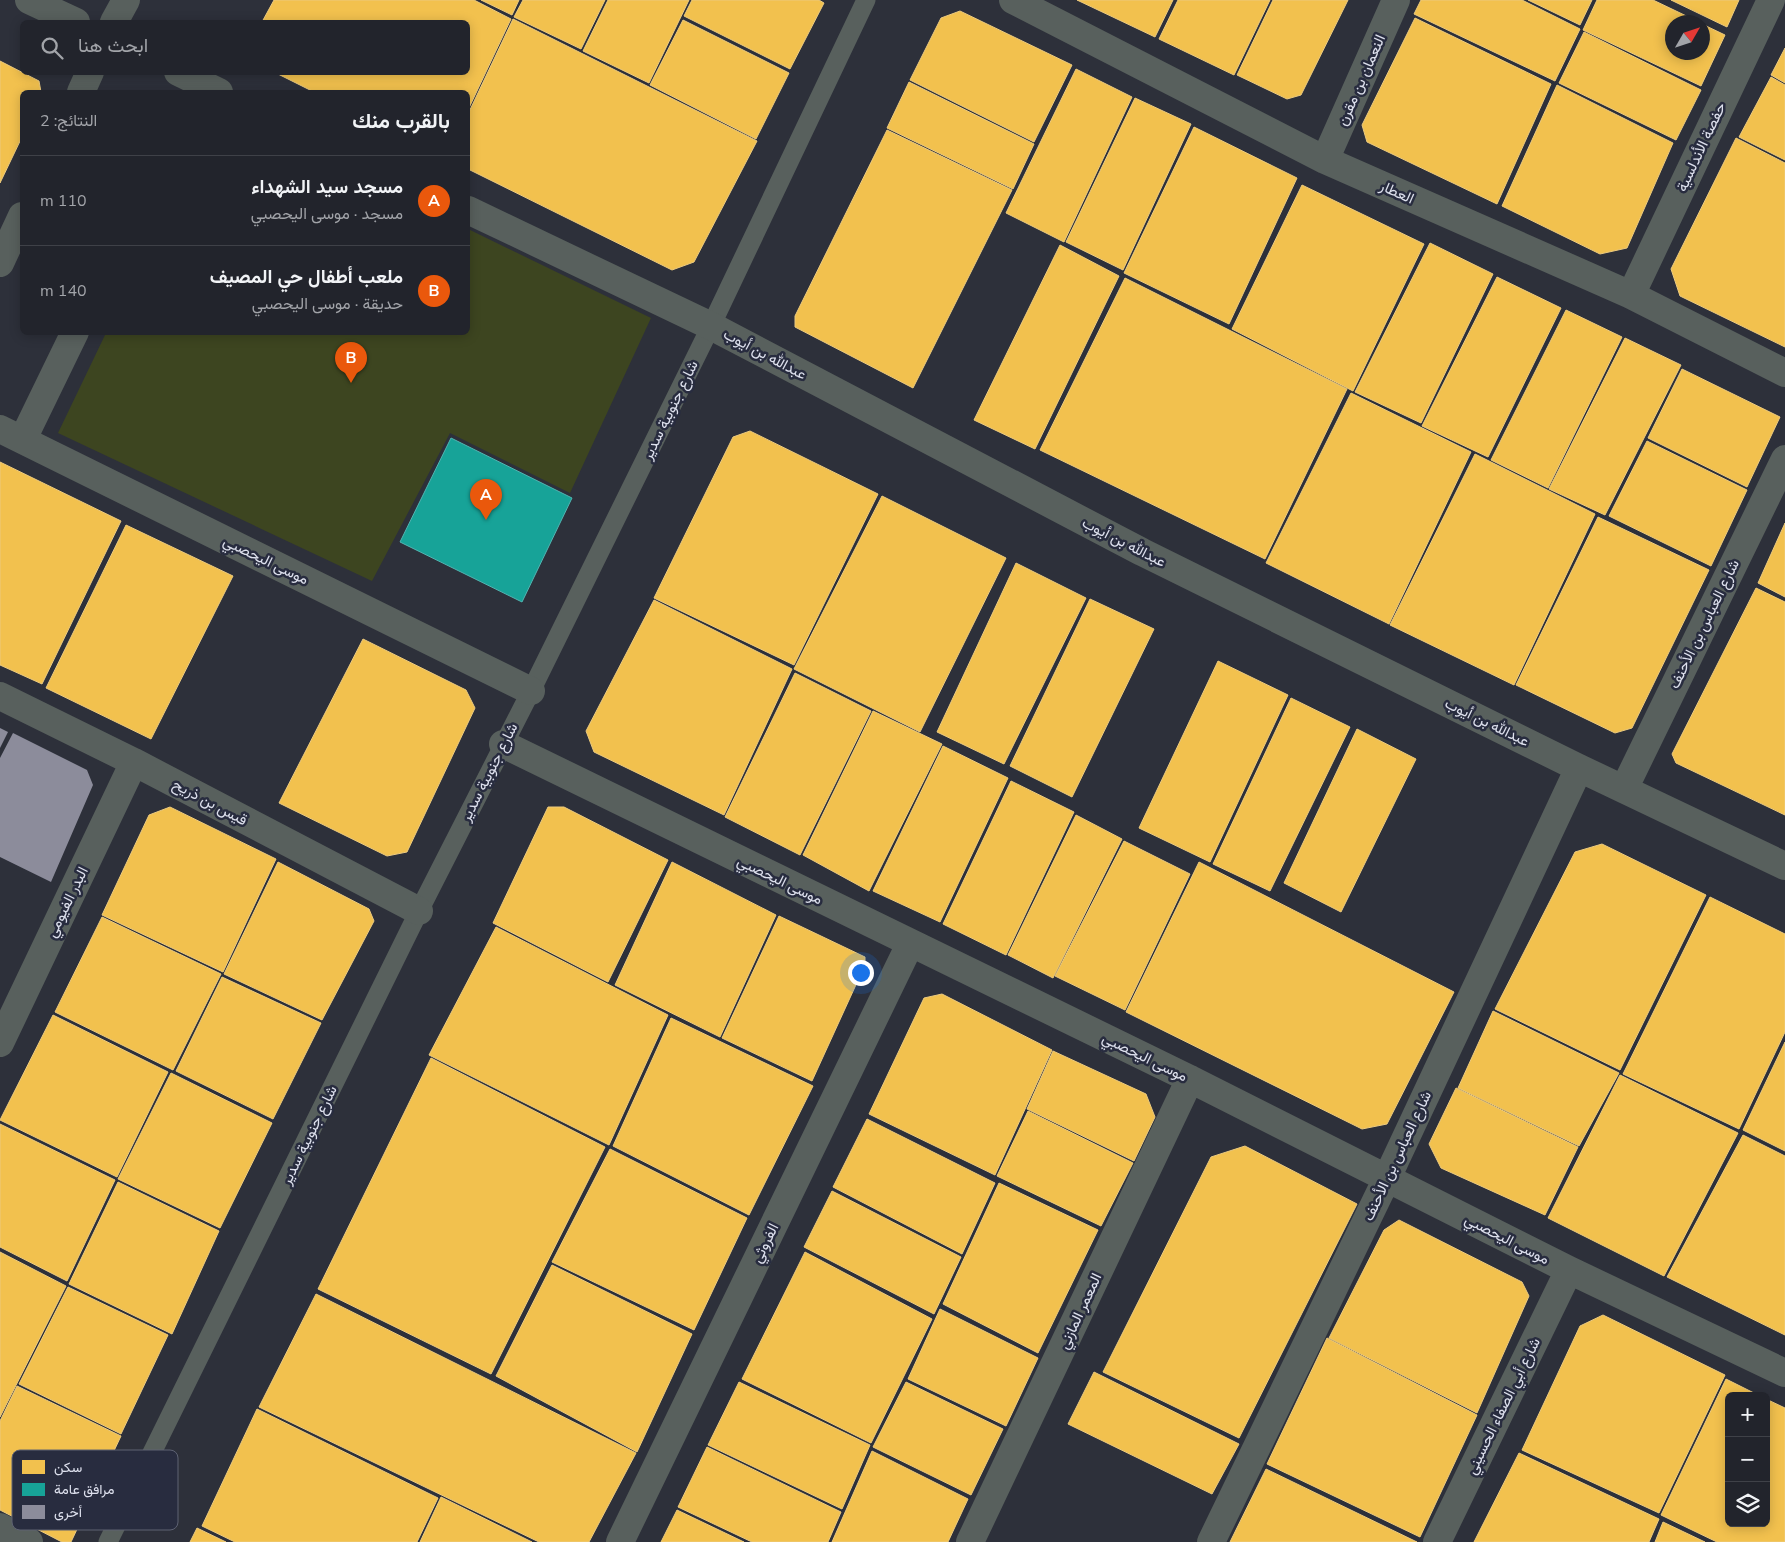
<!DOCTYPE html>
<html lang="ar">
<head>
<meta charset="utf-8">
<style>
  body { margin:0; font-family:"Nunito Sans",Vazirmatn,sans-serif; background:#2e3038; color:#f1f3f6; direction:rtl }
  .controls { position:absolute; right:15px; bottom:15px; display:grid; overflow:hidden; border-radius:8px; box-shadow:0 2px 12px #0003 }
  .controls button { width:45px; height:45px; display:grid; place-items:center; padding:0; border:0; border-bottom:1px solid #3f4148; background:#22242c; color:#f1f3f6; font:25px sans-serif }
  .compass { position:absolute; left:1665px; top:15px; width:45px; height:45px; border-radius:50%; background:#22242c; box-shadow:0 2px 12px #0003; rotate:51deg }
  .you { position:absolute; left:860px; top:972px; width:18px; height:18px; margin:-12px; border:4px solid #fff; border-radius:50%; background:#1a73e8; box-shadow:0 0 0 8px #1a73e833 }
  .badge { display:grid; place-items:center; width:32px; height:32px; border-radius:50%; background:#ea580c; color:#fff; font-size:16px; font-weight:700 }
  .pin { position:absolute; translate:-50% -41px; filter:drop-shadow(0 1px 2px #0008) }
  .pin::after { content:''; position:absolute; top:26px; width:18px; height:15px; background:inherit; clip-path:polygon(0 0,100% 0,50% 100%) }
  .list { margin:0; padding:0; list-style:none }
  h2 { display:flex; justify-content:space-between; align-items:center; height:65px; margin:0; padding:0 20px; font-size:21px }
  h2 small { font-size:16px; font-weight:400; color:#a2a4a9 }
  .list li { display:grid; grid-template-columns:32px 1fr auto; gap:15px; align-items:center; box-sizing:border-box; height:90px; padding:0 20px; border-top:1px solid #3f4148 }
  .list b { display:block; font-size:19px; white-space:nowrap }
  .list p { margin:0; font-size:16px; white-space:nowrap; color:#a2a4a9 }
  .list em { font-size:16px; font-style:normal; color:#a2a4a9 }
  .icon { flex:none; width:28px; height:28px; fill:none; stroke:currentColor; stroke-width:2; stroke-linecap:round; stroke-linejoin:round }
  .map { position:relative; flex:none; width:1785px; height:1542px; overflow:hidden; direction:ltr }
  .search { position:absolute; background:#22242c; box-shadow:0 2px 12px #0003; left:20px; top:20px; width:450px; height:55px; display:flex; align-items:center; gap:12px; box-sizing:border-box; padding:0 18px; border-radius:8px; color:#a2a4a9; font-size:19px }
  .panel { position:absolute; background:#22242c; box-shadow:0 2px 12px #0003; left:20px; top:90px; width:450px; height:245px; border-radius:8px; direction:rtl }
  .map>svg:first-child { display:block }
  .green { fill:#3d4520 }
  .homes { fill:#f2c14e; stroke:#ecca7e }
  .public { fill:#17a398; stroke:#52b5b2 }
  .building { fill:#8c8c9b }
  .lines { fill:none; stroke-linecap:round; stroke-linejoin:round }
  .lane { stroke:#58605d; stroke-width:19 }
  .street { stroke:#58605d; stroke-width:28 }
  .labels { text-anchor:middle; stroke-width:5; stroke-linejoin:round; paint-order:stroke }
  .street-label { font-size:15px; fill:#dde0ed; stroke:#282c3f }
  .key { fill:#282c3f; stroke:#5e6273; stroke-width:1 }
  .key-label { font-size:14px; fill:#dde0ed }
</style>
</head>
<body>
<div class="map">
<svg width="1785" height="1542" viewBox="0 0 1785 1542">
  <rect width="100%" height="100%" fill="#2d303a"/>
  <path class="green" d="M468 229 651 318 570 493 450 433 372 581 58 433 106 333 468 332Z"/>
  <path class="homes" d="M274 0H474L511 19 468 110V92H314L274 72H468V22H262Z
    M481 0H519L512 15Z
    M523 0H605L581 49 514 17Z
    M608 0H689L649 83 583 51Z
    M692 0H819L824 3 790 69 684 16Z
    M1077 0H1173L1155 37Z
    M1178 0H1270L1234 75 1159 39Z
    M1273 0H1348L1301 95 1287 99 1237 75Z
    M1421 0H1522L1580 29 1555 81 1414 14Z
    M1528 0H1592L1580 25Z
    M1597 0H1653L1699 22H1672V52H1702V24L1725 35 1701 86 1583 30Z
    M1671 0H1739L1727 27Z
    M960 11 1072 65 1034 142 910 80 941 18Z
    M1415 18 1551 84 1497 204 1367 142 1362 125Z
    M513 19 757 141 694 262 672 270 468 169V114Z
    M683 20 789 73 756 139 650 85Z
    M1584 32 1701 90 1676 140 1559 83Z
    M1785 48V83L1771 75Z
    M0 61 39 81 41 92H22V137L0 183Z
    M1076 69 1132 97 1064 242 1006 213Z
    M1771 77 1785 85V160L1739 137Z
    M909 82 1034 144 1013 189 887 128Z
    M1557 85 1673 143 1627 248 1600 254 1502 206Z
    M1135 98 1191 124 1123 270 1066 242Z
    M1194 127 1297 178 1229 324 1124 273Z
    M887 130 1012 190 913 388 795 327V316Z
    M1736 138 1785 163V347L1680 296 1671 269Z
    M1302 185 1424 244 1353 391 1232 329Z
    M1430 243 1493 274 1421 423 1355 392Z
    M1060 245 1119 276 1035 449 974 420Z
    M1497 277 1561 308 1488 457 1422 426Z
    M1125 278 1347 389 1265 559 1040 450Z
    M1566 310 1622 337 1548 488 1491 460Z
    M1625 338 1681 365 1605 515 1549 489Z
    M1682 369 1780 417 1747 487 1648 438Z
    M1351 393 1471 452 1389 624 1266 563Z
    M750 431 878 494 794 665 654 598 733 437Z
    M1647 441 1747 490 1711 566 1609 516Z
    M1475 454 1595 514 1514 685 1390 625Z
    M0 462 121 521 42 684 0 665Z
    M882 496 1006 558 920 732 794 669Z
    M1598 517 1709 570 1632 728 1615 733 1516 685Z
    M1785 523V597L1758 583Z
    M126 525 233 576 151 739 46 688Z
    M1016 563 1086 598 1004 764 937 732Z
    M1756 588 1785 602V815L1676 763 1672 754Z
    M1090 599 1154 629 1072 797 1010 766Z
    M654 600 792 669 724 815 594 752 586 731Z
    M363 639 466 690 475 708 407 852 387 856 279 803Z
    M1218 661 1288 695 1210 862 1139 828Z
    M795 673 871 711 800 855 725 817Z
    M1291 698 1350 727 1270 891 1213 864Z
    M873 711 942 744 869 891 803 855Z
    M1357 729 1416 759 1341 912 1284 883Z
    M943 746 1008 778 940 922 873 891Z
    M1011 781 1074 812 1006 955 943 924Z
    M170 807 276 859 223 972 102 915 149 815Z
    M548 807H564L668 860 608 982 493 923Z
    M1076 815 1122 839 1053 978 1008 955Z
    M1124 841 1190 874 1125 1010 1055 976Z
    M1602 844 1706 895 1620 1070 1495 1009 1575 852Z
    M278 862 369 909 374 921 322 1020 224 974Z
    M672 862 776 915 720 1037 615 985Z
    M1199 862 1454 992 1387 1124 1362 1129 1126 1012Z
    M1710 897 1785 934V1032L1739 1129 1623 1074Z
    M779 916 865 957V965L812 1081 722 1038Z
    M102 917 221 974 173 1070 55 1012Z
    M496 927 668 1015 609 1145 429 1055Z
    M222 977 321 1023 273 1119 176 1071Z
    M942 994 1052 1050 995 1175 869 1114 924 998Z
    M1493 1011 1619 1073 1579 1146 1458 1088Z
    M53 1015 168 1072 117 1177 0 1120Z
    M671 1018 813 1086 749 1215 613 1146Z
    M1785 1042V1151L1743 1130Z
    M1053 1051 1146 1094 1155 1117 1134 1161 1027 1109Z
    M431 1058 605 1147 491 1374 318 1289Z
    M171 1073 272 1123 220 1228 118 1179Z
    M1620 1075 1738 1133 1664 1276 1548 1218Z
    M1456 1088 1578 1147 1545 1215 1441 1168 1429 1144Z
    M1028 1111 1133 1163 1101 1226 997 1176Z
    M867 1119 995 1183 962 1254 833 1187Z
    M0 1124 115 1180 67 1281 0 1247Z
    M1743 1135 1785 1156V1335L1667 1277Z
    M1245 1146 1357 1204 1239 1438 1103 1372 1211 1157Z
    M610 1149 747 1218 694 1330 552 1262Z
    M118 1182 219 1231 172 1334 69 1284Z
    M999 1183 1098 1230 1038 1353 943 1304Z
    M832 1191 961 1257 934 1314 804 1247Z
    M1399 1220 1522 1282 1529 1296 1477 1413 1329 1338 1384 1230Z
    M0 1252 66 1286 0 1417Z
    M805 1252 932 1319 871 1443 742 1379Z
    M552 1265 692 1334 637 1452 496 1376Z
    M68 1287 168 1335 121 1434 19 1384Z
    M316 1294 636 1453 589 1542H539L259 1407Z
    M940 1309 1038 1358 1006 1426 908 1379Z
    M1603 1315 1725 1375 1659 1513 1522 1450 1580 1326Z
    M1327 1338 1477 1415 1420 1537 1267 1464Z
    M1094 1372 1239 1444 1212 1494 1068 1424Z
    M1726 1379 1760 1396H1729V1523H1766V1399L1785 1408V1542H1717L1661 1515Z
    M739 1382 870 1445 842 1509 708 1445Z
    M906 1382 1003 1429 971 1495 873 1447Z
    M17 1386 121 1436 71 1542H62L0 1510V1421Z
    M257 1409 438 1498 417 1542H235L202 1526Z
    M707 1447 841 1512 828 1542H752L678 1507Z
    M872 1451 968 1499 948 1542H832Z
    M1519 1453 1659 1519 1649 1542H1474Z
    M1266 1469 1417 1542H1230Z
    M441 1497 532 1542H420Z
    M677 1510 744 1542H661Z
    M1663 1522 1705 1542H1655Z
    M197 1528 226 1542H190Z"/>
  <path class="public" d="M451 438 572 498 522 602 400 542Z"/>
  <path class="building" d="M0 728 8 732 0 748Z
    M13 733 87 770 93 785 51 882 0 857V758Z"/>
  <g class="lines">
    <path class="lane" d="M108 1542 419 911 531 691 711 326 866 0"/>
    <path class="street" d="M29 0 76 22
      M1013 0 1325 160 1631 295 1785 373
      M114 22 126 0
      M178 72 219 92
      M81 92 90 72
      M1325 160 1396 0
      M468 210 711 326 1142 552 1579 768 1785 866
      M0 263 22 216
      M1631 295 1771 0
      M0 429 531 691
      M23 439 75 332
      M0 696 134 762 419 911
      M503 744 1190 1079 1569 1270 1785 1373
      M1624 789 1785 459
      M0 1043 134 762
      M0 1527 29 1542
      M620 1542 910 944
      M970 1542 1190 1079
      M1211 1542 1387 1178 1579 768
      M1437 1542 1569 1270"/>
  </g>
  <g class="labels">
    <g class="street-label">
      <text transform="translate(1361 80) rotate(-66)" y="5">النعمان بن مقرن</text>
      <text transform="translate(1701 147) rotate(-65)" y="5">حفصة الأندلسية</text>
      <text transform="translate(1397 192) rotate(24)" y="5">العطار</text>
      <text transform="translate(765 354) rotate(28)" y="5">عبدالله بن أيوب</text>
      <text transform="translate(670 410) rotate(-64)" y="5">شارع جنوبية سدير</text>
      <text transform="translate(1124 542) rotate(27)" y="5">عبدالله بن أيوب</text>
      <text transform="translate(266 560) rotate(26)" y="5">موسى اليحصبي</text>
      <text transform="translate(1704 624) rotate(-64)" y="5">شارع العباس بن الأحنف</text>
      <text transform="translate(1487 722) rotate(26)" y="5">عبدالله بن أيوب</text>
      <text transform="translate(489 772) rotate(-63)" y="5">شارع جنوبية سدير</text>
      <text transform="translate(210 802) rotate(28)" y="5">قيس بن ذريح</text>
      <text transform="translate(780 880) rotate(26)" y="5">موسى اليحصبي</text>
      <text transform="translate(67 902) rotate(-64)" y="5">البدر الفيومي</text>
      <text transform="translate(1145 1057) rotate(26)" y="5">موسى اليحصبي</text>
      <text transform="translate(309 1135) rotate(-64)" y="5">شارع جنوبية سدير</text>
      <text transform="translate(1397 1156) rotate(-65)" y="5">شارع العباس بن الأحنف</text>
      <text transform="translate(1507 1239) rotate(27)" y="5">موسى اليحصبي</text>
      <text transform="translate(765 1243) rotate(-64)" y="5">الفروثي</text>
      <text transform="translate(1080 1311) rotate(-65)" y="5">المعمر المازني</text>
      <text transform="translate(1503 1406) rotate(-64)" y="5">شارع أبي الصفاء الحسيني</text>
    </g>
  </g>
  <rect x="12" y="1450" width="166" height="80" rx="8" class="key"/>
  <rect x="22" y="1460" width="23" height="14" fill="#f2c14e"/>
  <rect x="22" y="1483" width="23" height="13" fill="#17a398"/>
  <rect x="22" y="1505" width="23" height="14" fill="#8c8c9b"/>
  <g class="key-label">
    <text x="54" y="1472">سكن</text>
    <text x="54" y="1494">مرافق عامة</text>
    <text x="54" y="1517">أخرى</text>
  </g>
</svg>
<div class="controls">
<button>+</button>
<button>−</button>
<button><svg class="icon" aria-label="layers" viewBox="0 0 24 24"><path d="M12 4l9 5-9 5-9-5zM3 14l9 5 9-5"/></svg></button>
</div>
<svg class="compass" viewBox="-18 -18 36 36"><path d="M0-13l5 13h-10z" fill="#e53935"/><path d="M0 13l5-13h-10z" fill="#a2a4a9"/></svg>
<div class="you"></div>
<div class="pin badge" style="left:486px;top:520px">A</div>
<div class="pin badge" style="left:351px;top:383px">B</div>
<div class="search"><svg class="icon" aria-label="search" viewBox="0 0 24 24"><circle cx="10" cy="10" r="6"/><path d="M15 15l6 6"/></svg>ابحث هنا</div>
<section class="panel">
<h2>بالقرب منك<small>النتائج: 2</small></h2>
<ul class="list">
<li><span class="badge">A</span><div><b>مسجد سيد الشهداء</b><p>مسجد · موسى اليحصبي</p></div><em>110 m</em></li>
<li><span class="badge">B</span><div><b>ملعب أطفال حي المصيف</b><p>حديقة · موسى اليحصبي</p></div><em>140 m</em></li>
</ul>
</section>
</div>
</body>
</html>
